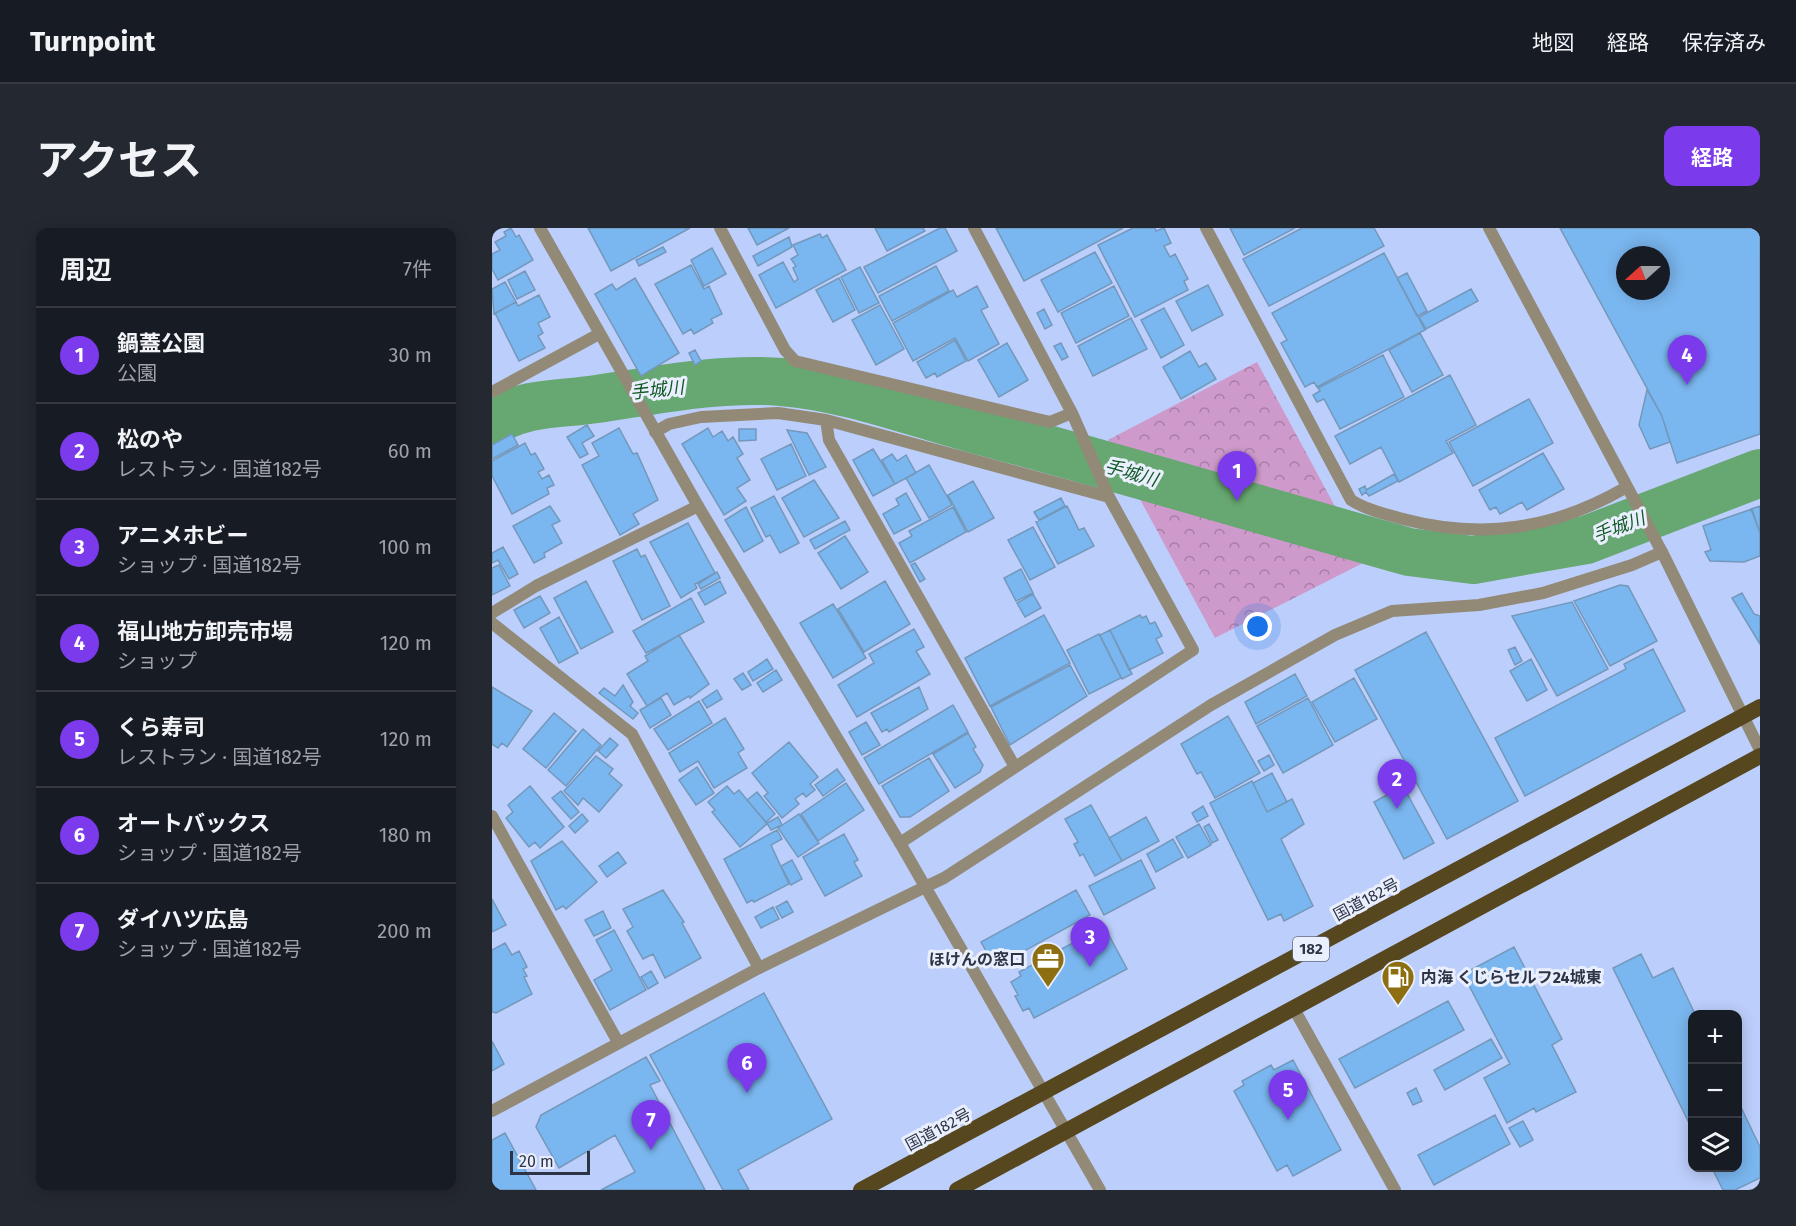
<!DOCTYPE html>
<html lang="ja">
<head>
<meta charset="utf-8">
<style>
  body { margin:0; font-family:"Fira Sans","Noto Sans JP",sans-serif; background:#242831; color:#f1f3f6 }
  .controls { position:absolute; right:18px; bottom:18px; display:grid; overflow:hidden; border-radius:12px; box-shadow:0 3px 15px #0003 }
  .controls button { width:54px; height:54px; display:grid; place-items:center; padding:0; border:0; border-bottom:2px solid #363941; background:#171b24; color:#f1f3f6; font:30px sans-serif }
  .compass { position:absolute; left:1124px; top:18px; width:54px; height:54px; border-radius:50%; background:#171b24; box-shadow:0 3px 15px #0003; rotate:249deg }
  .scale { position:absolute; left:18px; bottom:15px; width:80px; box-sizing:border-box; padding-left:6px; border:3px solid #2d3446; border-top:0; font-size:16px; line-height:21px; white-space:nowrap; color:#2d3446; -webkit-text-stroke:4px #eaeffd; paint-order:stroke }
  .you { position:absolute; left:766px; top:399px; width:21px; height:21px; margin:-15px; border:4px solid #fff; border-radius:50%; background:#1a73e8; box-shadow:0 0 0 9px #1a73e833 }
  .badge { display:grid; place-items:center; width:39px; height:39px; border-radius:50%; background:#7c3aed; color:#fff; font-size:20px; font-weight:700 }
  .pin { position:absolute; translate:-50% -50px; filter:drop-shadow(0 2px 3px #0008) }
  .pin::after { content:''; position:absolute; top:32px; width:21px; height:18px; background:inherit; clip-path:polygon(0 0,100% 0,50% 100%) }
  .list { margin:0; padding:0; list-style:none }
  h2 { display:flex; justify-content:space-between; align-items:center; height:78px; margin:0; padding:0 24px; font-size:26px }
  h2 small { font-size:20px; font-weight:400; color:#9ea1a6 }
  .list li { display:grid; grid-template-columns:39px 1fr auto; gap:18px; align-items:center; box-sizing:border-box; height:96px; padding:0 24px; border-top:2px solid #363941 }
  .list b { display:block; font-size:22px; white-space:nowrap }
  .list p { margin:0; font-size:20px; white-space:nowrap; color:#9ea1a6 }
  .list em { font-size:20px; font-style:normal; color:#9ea1a6 }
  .icon { flex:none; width:33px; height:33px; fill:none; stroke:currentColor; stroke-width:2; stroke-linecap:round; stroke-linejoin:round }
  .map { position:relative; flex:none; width:1268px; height:962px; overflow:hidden; border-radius:12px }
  header { display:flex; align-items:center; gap:36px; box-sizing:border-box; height:84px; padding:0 30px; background:#171b24; border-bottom:2px solid #363941 }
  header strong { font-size:28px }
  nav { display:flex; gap:33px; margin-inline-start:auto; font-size:21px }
  .intro { display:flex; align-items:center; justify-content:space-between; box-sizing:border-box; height:144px; padding:0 36px }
  h1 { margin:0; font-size:42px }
  .button { padding:15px 27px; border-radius:12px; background:#7c3aed; color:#fff; font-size:21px; font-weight:700 }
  main { display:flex; gap:36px; padding:0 36px }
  aside { flex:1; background:#171b24; border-radius:12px; box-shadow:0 3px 15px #0003 }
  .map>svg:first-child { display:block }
  .forest { fill:url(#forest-crowns) }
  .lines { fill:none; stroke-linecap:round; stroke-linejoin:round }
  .river { stroke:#67a771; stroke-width:48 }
  .building { fill:#7ab6ef; stroke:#7498bb; stroke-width:1.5; fill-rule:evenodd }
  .minor { stroke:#928a77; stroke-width:12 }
  .tertiary { stroke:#928a77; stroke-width:12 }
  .trunk { stroke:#57471e; stroke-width:16 }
  .labels { text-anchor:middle; stroke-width:6; stroke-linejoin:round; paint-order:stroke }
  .shield { fill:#eaeffd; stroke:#666c7d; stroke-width:1.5 }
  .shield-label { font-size:15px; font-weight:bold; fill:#2d3446 }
  .street-label { font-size:16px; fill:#2d3446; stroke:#eaeffd }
  .poi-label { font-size:16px; font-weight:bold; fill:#2d3446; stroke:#eaeffd; text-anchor:end }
  .water-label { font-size:18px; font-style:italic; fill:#105724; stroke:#eaeffd }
</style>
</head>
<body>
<header>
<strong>Turnpoint</strong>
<nav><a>地図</a><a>経路</a><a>保存済み</a></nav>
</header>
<div class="intro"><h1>アクセス</h1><a class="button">経路</a></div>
<main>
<aside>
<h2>周辺<small>7件</small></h2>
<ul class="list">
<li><span class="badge">1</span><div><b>鍋蓋公園</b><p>公園</p></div><em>30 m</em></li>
<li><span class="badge">2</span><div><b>松のや</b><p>レストラン · 国道182号</p></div><em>60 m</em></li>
<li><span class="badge">3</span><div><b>アニメホビー</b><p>ショップ · 国道182号</p></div><em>100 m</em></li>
<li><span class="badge">4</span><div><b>福山地方卸売市場</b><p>ショップ</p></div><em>120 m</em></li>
<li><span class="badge">5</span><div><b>くら寿司</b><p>レストラン · 国道182号</p></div><em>120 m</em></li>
<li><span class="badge">6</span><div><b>オートバックス</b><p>ショップ · 国道182号</p></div><em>180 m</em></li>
<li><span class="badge">7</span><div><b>ダイハツ広島</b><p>ショップ · 国道182号</p></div><em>200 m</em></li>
</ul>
</aside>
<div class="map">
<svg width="1268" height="962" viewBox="0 0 1268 962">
  <defs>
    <pattern id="forest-crowns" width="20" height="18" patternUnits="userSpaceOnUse" patternTransform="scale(1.5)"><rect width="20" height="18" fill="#ce9acb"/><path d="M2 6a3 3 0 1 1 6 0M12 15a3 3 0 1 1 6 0" fill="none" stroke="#a87ea7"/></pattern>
  </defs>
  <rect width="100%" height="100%" fill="#bccefb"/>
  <path class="forest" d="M765 134 873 334 723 410 616 212Z"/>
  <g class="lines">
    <path class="river" d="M0 193C39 173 64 177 105 171 165 162 228 149 289 154 349 158 420 184 478 200 625 239 771 283 917 324L981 332 1094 312 1268 245"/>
  </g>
  <path class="building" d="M19 0 24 9 27 7 41 32 6 52 0 41V26L8 22 3 14 14 8 12 4Z
    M96 0H198L119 43Z
    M256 0H297L265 17Z
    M383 0H431L433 3 395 23Z
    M448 0H453L465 23 386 65 372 39Z
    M504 0H631L532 53Z
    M641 0H663L664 3 672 0 679 15 672 18 678 29 683 26 696 51 692 53 696 62 643 89 606 17Z
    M738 0H803L752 27Z
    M810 0H882L892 18 777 78 751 31Z
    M1068 0H1268V206L1185 235 1170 188ZM1133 27H1169V63H1133Z
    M328 6 330 10 335 7 354 42 284 80 267 47 291 34 302 54 306 51 301 40 304 38 299 31 306 27 301 17Z
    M297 9 300 19 266 38 261 28Z
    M171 19 174 24 147 38 144 32Z
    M220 20 234 46 212 58 199 32Z
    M603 24 620 55 566 84 549 52Z
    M892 25 933 102 825 159 822 154 813 159 789 115 795 112 780 85Z
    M199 37 212 61 217 58 230 86 219 91 221 95 202 106 199 101 191 106 163 56Z
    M444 38 457 63 400 93 387 68Z
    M368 39 387 75 367 85 349 49Z
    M33 43 43 62 25 71 16 52Z
    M915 45 935 83 925 88 905 50Z
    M143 50 187 125 149 148 103 66 120 56 124 62Z
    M347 50 363 82 341 94 324 62Z
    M13 54 24 74 2 86 0 61Z
    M716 57 731 87 700 103 684 73Z
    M485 58 496 79 489 82 507 116 476 133 463 110 421 133 401 95 461 62 465 69Z
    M622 58 637 88 584 115 569 85Z
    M979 61 986 73 934 101 927 89Z
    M47 67 58 89 46 95 51 105 46 108 53 120 27 133 3 85 24 74 26 78Z
    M388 77 412 121 384 137 360 92Z
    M672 80 692 117 669 130 649 92Z
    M552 81 560 97 553 101 545 85Z
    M639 90 655 121 601 148 586 118Z
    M928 105 951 147 920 164 897 122Z
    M463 112 474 133 445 149 443 145 434 150 425 134Z
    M515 115 536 152 507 169 486 132Z
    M569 115 576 129 570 132 562 118Z
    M203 122 209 133 203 137 197 125Z
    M698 123 707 139 714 135 724 151 689 171 671 139Z
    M891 127 912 169 848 201 832 171 825 174 821 167 828 163 826 160Z
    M958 147 984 197 954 213 961 225 907 254 889 219 858 236 843 208Z
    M1155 162 1170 188 1178 214 1158 221 1147 197Z
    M1037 171 1061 215 981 258 957 214Z
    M95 197 102 208 90 215 96 226 88 230 75 209Z
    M127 200 141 226 145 225 166 272 141 286 147 296 128 307 90 237 107 228 100 215Z
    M216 200 221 209 230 203 236 213 241 209 251 226 245 230 258 252 245 260 254 273 232 287 190 216Z
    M247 201H264V212L247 213Z
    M295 202 315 205 334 239 317 247Z
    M20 206 26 217 0 231V217Z
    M33 215 39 227 43 225 52 241 46 244 50 251 57 247 62 257 55 260 57 266 20 286 0 248V233Z
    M299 216 314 248 285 262 269 231Z
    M381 221 403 256 381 268 361 232Z
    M1051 225 1072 261 1035 282 1030 274 1008 286 1004 279 998 282 987 262Z
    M400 226 405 233 414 227 424 245 403 256 390 232Z
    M437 237 460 277 437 290 414 250Z
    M902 246 906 253 877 268 874 264 870 267 867 261 873 258 874 262Z
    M322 252 347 290 312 309 290 270Z
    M481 253 502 290 476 304 456 267Z
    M414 265 429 292 402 306 391 286 407 277 404 271Z
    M282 268 307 315 288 325 278 307 274 309 259 280Z
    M569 270 573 278 547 292 542 284Z
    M58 278 68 293 60 297 70 315 52 325 53 329 42 335 21 298Z
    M575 278 587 302 592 300 602 318 566 336 544 294Z
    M1268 278V305L1259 281Z
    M254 279 271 313 252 324 233 292Z
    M461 279 474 304 418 335 407 315 420 308 417 303Z
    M1260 281 1268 305V328L1252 334 1218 333 1213 324 1219 322 1211 298Z
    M353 293 358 302 323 321 318 312Z
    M196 295 223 345 203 356 205 360 189 370 158 314Z
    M541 299 563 339 538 352 516 312Z
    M353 308 376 344 349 361 326 325Z
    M11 319 26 346 17 351 6 332 0 335V325Z
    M145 321 149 329 153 327 178 378 150 392 121 333Z
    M423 335 433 351 428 354 419 337Z
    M7 337 18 358 0 367V340Z
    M529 341 541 365 524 373 512 350Z
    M225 344 228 350 209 361 206 356Z
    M94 353 121 404 89 421 62 370Z
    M228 353 234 365 213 377 206 365Z
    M393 353 418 396 372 424 346 381Z
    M1128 357 1136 358 1165 413 1118 438 1082 373Z
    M1250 365 1262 386 1268 388V416L1240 370Z
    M541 366 549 380 533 389 525 375Z
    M48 368 58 385 32 400 22 382Z
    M199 370 212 394 154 425 141 403Z
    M1080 374 1116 441 1065 468 1020 388Z
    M341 376 374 430 341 450 308 395Z
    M552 387 578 435 498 478 473 430Z
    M648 387 650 390 654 388 658 396 663 394 670 408 664 411 671 425 637 442 618 402Z
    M67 389 86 425 67 435 48 400Z
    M422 401 432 419 424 423 438 446 365 489 346 457 382 435 377 426Z
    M618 402 640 446 630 451 608 407Z
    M934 404 1026 573 955 611 863 442Z
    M607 406 629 450 597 466 575 422Z
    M187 407 217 456 198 470 197 468 182 477 175 465 155 478 135 446 156 433 153 428Z
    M1023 419 1030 433 1023 437 1016 422Z
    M1161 421 1193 483 1033 568 1003 510 1134 441 1132 436Z
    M275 431 281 441 261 453 256 444Z
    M1039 431 1055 462 1035 473 1018 443Z
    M578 437 595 468 518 517 499 479Z
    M284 442 290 452 271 464 265 455Z
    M251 445 259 457 250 462 242 451Z
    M803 446 815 468 764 496 753 474Z
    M862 450 885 491 843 514 820 474Z
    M131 457 141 474 138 478 146 485 141 491 107 465 112 460 123 468Z
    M0 459 40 483 15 519 10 515 6 520 0 516Z
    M427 459 436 481 397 504 395 501 390 504 379 485Z
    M225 462 230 471 215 480 210 472Z
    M169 470 179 487 158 500 148 482Z
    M816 470 841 517 791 545 765 498Z
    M207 473 220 495 176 522 162 501Z
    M461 477 476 504 387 556 372 530Z
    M62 485 84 503 54 540 31 521Z
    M736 488 768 545 723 570 709 544 705 546 689 516Z
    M233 490 252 521 246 525 255 540 222 560 206 533 188 544 177 525Z
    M374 494 388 517 370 527 357 504Z
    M91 501 109 517 74 558 56 542Z
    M476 505 484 519 481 521 491 537 488 544 463 560 441 526Z
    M118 510 126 517 114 530 106 523Z
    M297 514 326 549 318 556 323 562 314 569 311 565 303 571 307 576 290 590 272 568 276 565 260 545Z
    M777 527 782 537 772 543 766 533Z
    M104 528 121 541 117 546 130 557 107 584 91 570 86 577 72 563Z
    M437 530 457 563 418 589H408L390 558Z
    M205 539 222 565 204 577 187 552Z
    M345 541 353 552 331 568 323 557Z
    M780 545 795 574 775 584 761 555Z
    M760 553 775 584 800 571 812 596 789 611 821 678 792 693 789 686 776 692 718 575Z
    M354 555 372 582 326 613 309 586Z
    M38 558 72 599 48 620 43 614 37 619 14 590 21 584 16 577Z
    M235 558 242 566 247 562 275 596 248 619 220 584 223 582 216 574Z
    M911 558 942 615 912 631 882 574Z
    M69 563 87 584 79 591 60 570Z
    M265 564 283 586 274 594 255 572Z
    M599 577 630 633 603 648 591 626 588 628 582 616 586 614 573 591Z
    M711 578 716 588 705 594 700 585Z
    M90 586 96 593 83 605 77 598Z
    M307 586 327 615 306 629 286 600Z
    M286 589 290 597 279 602 275 595Z
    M654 589 667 613 630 633 617 610Z
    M707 596 719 617 696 630 684 609Z
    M717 596 726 612 720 615 712 599Z
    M285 602 290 611 279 617 297 656 262 674 260 672 255 675 232 631Z
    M352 606 366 632 362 634 370 648 333 668 311 629Z
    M681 611 691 629 664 644 655 626Z
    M70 613 105 654 74 681 71 678 64 682 39 633Z
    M126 624 134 635 115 649 107 638Z
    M300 632 310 651 299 657 289 638Z
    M649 632 663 660 612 687 597 658Z
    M171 662 192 694 190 695 209 730 173 750 161 726 151 731 135 703 141 699 131 681Z
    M584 662 598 687 503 739 489 714Z
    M0 671 14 697 0 704Z
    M295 673 301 684 290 690 284 679Z
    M281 679 287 691 269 700 263 689Z
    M111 683 119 700 102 708 93 692Z
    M612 698 635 741 542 790 537 780 531 783 523 768 526 767 519 754 529 748 527 744Z
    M122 702 154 762 118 782 102 752 120 742 104 712Z
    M13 715 20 727 27 723 35 739 31 741 35 748 32 749 40 766 4 785 0 784V722Z
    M1022 719 1070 811 1060 817 1084 864 1044 884 1042 880 1015 895 992 850 1018 836 971 746Z
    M1149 726 1161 750 1181 740 1203 786H1200V901L1121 740Z
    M159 743 166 755 156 761 149 749Z
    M272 765 340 891 246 942 257 962H231L158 827Z
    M956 773 972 802 863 860 847 831Z
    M999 811 1010 830 953 862 942 842Z
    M0 813 12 836 0 843Z
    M154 829 168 853 158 857 213 962H109L143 944 123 907 67 940 44 899 49 887Z
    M801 832 849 922 801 948 795 937 785 943 742 863 752 857 750 853 779 837 782 842Z
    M924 860 930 873 921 877 915 865Z
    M1246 873 1268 919V950L1243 962H1231L1220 940H1246Z
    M1003 887 1018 916 942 957 926 927Z
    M1031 893 1041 912 1028 919 1017 900Z
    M13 905 44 962H0V912Z"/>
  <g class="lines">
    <path class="minor" d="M228 0 293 122 303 133 558 194 580 185
      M714 0 859 272C875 282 893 286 911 291 991 312 1062 301 1133 260
      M0 164 107 106
      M334 192 337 212 523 539
      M163 204 177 196 209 189 286 185 334 192 617 269
      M0 385 44 358 206 278
      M0 395 140 506 267 740
      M0 588 126 814
      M408 615 701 422 617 269 580 185 482 0
      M433 659 452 650 719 477 843 407 900 383 987 377 1051 365 1140 337 1170 324
      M801 779 903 962"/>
    <path class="tertiary" d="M48 0 206 278 408 615 608 962
      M997 0 1170 324 1268 522
      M0 883 267 740 433 659"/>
    <path class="trunk" d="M369 962 1268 479
      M465 962 1268 528"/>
  </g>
  <defs>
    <symbol id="office-pin" viewBox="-11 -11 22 30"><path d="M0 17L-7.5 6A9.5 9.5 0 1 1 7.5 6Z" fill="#8d6e11" stroke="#eaeffd"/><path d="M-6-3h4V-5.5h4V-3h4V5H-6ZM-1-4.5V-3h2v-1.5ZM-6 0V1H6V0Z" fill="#fff"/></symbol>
    <symbol id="fuel-pin" viewBox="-11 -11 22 30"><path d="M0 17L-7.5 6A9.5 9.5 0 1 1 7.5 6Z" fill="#8d6e11" stroke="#eaeffd"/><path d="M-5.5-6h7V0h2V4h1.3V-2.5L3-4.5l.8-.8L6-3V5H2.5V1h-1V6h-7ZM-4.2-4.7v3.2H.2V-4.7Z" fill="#fff"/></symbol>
  </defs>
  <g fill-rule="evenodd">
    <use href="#office-pin" x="537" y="712" width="38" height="52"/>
    <use href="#fuel-pin" x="887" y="730" width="38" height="52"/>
  </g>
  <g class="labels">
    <rect class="shield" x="801" y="709" width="36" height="24" rx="4.5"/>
    <g class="shield-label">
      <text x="819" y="726">182</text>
    </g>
    <g class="street-label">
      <text transform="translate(874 671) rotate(-28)" y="6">国道182号</text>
      <text transform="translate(446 901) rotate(-28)" y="6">国道182号</text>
    </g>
    <g class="poi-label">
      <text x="533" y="737">ほけんの窓口</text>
      <text x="929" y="755" text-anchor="start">内海 くじらセルフ24城東</text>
    </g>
    <g class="water-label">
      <text transform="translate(165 162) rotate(-6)" y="6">手城川</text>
      <text transform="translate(639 245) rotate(16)" y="6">手城川</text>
      <text transform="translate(1127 299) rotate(-21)" y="6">手城川</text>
    </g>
  </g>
</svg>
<div class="controls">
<button>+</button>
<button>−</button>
<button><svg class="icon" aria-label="layers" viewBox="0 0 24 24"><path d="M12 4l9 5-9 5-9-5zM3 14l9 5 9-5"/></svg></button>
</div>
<svg class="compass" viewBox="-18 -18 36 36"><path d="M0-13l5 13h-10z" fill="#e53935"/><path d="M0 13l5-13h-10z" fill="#9ea1a6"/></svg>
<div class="scale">20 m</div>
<div class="you"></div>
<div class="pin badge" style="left:745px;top:273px">1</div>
<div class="pin badge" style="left:905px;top:581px">2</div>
<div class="pin badge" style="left:598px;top:739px">3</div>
<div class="pin badge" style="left:1195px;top:157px">4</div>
<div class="pin badge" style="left:796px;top:892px">5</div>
<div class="pin badge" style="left:255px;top:865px">6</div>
<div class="pin badge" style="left:159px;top:922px">7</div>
</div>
</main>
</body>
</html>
